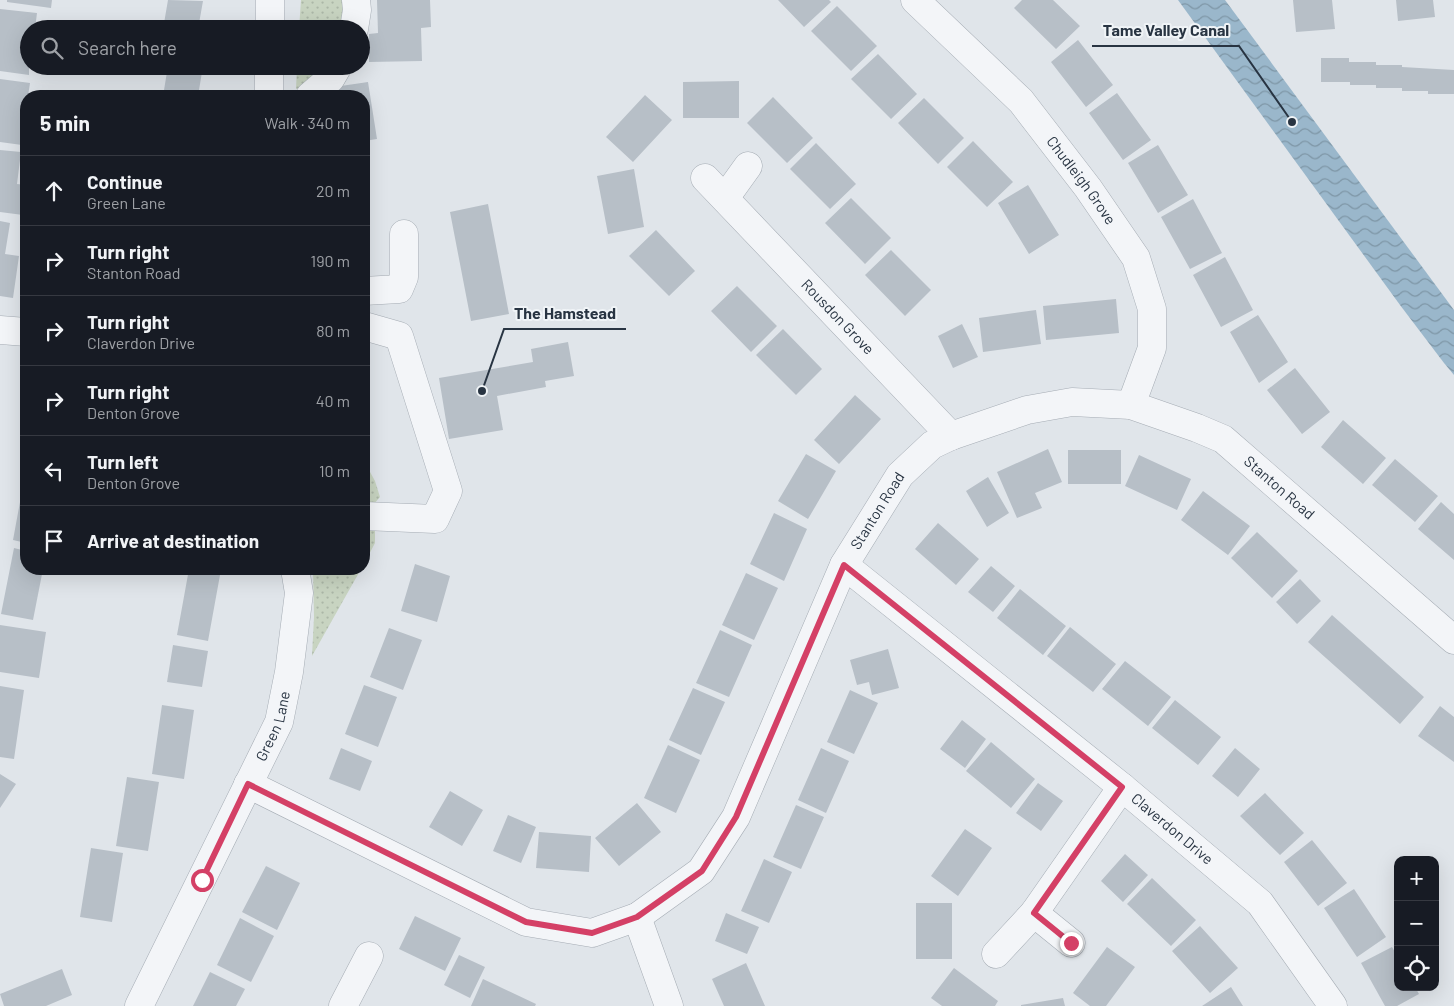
<!DOCTYPE html>
<html lang="en">
<head>
<meta charset="utf-8">
<style>
  body { margin:0; font-family:Barlow,sans-serif; background:#242831; color:#f1f3f6 }
  .controls { position:absolute; right:15px; bottom:15px; display:grid; overflow:hidden; border-radius:10px; box-shadow:0 5px 20px #0002 }
  .controls button { width:45px; height:45px; display:grid; place-items:center; padding:0; border:0; border-bottom:1px solid #363941; background:#171b24; color:#f1f3f6; font:25px sans-serif }
  .stop { position:absolute; width:15px; height:15px; margin:-11px; border:4px solid #d44066; border-radius:50%; background:#fff }
  .stop.end { background:#d44066; border-color:#fff; box-shadow:0 1px 5px #0008 }
  .list { margin:0; padding:0; list-style:none }
  h2 { display:flex; justify-content:space-between; align-items:center; height:65px; margin:0; padding:0 20px; font-size:21px }
  h2 small { font-size:16px; font-weight:400; color:#9ea1a6 }
  .list li { display:grid; grid-template-columns:32px 1fr auto; gap:15px; align-items:center; box-sizing:border-box; height:70px; padding:0 20px; border-top:1px solid #363941 }
  .list b { display:block; font-size:19px; white-space:nowrap }
  .list p { margin:0; font-size:16px; white-space:nowrap; color:#9ea1a6 }
  .list em { font-size:16px; font-style:normal; color:#9ea1a6 }
  .icon { flex:none; width:28px; height:28px; fill:none; stroke:currentColor; stroke-width:2; stroke-linecap:round; stroke-linejoin:round }
  .map { position:relative; flex:none; width:1454px; height:1006px; overflow:hidden }
  .search { position:absolute; background:#171b24; box-shadow:0 5px 20px #0002; left:20px; top:20px; width:350px; height:55px; display:flex; align-items:center; gap:12px; box-sizing:border-box; padding:0 18px; border-radius:28px; color:#9ea1a6; font-size:19px }
  .panel { position:absolute; background:#171b24; box-shadow:0 5px 20px #0002; left:20px; top:90px; width:350px; height:485px; border-radius:20px }
  .map>svg:first-child { display:block }
  .grass { fill:url(#grass-dots) }
  .water { fill:url(#water-waves) }
  .building { fill:#b7bfc7 }
  .lines { fill:none; stroke-linecap:round; stroke-linejoin:round }
  .minor-casing { stroke:#a5acb4; stroke-width:29 }
  .minor { stroke:#f3f5f8; stroke-width:28 }
  .route { stroke:#d44066; stroke-width:6 }
  .labels { text-anchor:middle; stroke-width:4; stroke-linejoin:round; paint-order:stroke }
  .street-label { font-size:15px; fill:#283442; stroke:#f0f4f7 }
  .leader { fill:none; stroke:#283442; stroke-width:2 }
  .callout-dot { fill:#283442; stroke:#f0f4f7; stroke-width:2 }
  .callout-label { font-size:16px; text-anchor:middle; font-weight:bold; fill:#283442; stroke:#f0f4f7; stroke-width:4; stroke-linejoin:round; paint-order:stroke }
</style>
</head>
<body>
<div class="map">
<svg width="1454" height="1006" viewBox="0 0 1454 1006">
  <defs>
    <pattern id="grass-dots" width="8" height="8" patternUnits="userSpaceOnUse" patternTransform="scale(1.25)"><rect width="8" height="8" fill="#c8d4c1"/><path d="M2 2h.1M6 6h.1" fill="none" stroke="#acb7a7" stroke-width="1.8" stroke-linecap="round"/></pattern>
    <pattern id="water-waves" width="16" height="10" patternUnits="userSpaceOnUse" patternTransform="scale(1.25)"><rect width="16" height="10" fill="#9ab7cb"/><path d="M0 5q4-4 8 0t8 0" fill="none" stroke="#7e96a6"/></pattern>
  </defs>
  <rect width="100%" height="100%" fill="#e0e5ea"/>
  <path class="grass" d="M301 0H344L342 29H299Z
    M297 66H326L313 83 296 89Z
    M364 461 375 481 380 497 374 504H364Z
    M364 525 375 529V543L364 564Z
    M313 569H361L312 656 314 617Z"/>
  <path class="water" d="M1178 0H1225L1454 310V375L1444 363 1400 305Z"/>
  <path class="building" d="M7 0H52L51 8 7 2Z
    M168 0 203 1 198 29H163Z
    M377 0H430L431 27 421 28 422 61 369 62V34L378 33Z
    M778 0H829L831 2 804 27Z
    M1022 0H1053L1080 26 1056 49 1014 8Z
    M1293 0H1332L1335 29 1296 32Z
    M1396 0H1433L1435 17 1398 21Z
    M837 6 877 46 851 71 811 31Z
    M0 9 37 13 35 29H29V75L0 71Z
    M1078 40 1113 85 1086 107 1051 62Z
    M878 54 917 94 891 119 851 79Z
    M1321 58H1349V62H1376V65H1402V67L1454 70V94H1428V91H1402V88H1376V85H1350V82H1321Z
    M168 66H203L198 96H163Z
    M0 79 30 83 28 96H26V113L22 145 0 142Z
    M739 81V118H683V82Z
    M368 82 377 139 364 141V96H335L334 87Z
    M1117 93 1151 140 1123 160 1089 113Z
    M645 95 672 120 633 162 606 137Z
    M773 97 813 138 787 163 747 123Z
    M924 98 964 138 938 164 898 123Z
    M973 141 1013 182 987 207 947 167Z
    M816 143 856 184 830 209 790 169Z
    M1158 145 1188 195 1158 213 1128 163Z
    M0 150 21 152 17 184 26 185 23 215 0 212Z
    M634 169 644 227 608 234 597 176Z
    M364 181 370 207 364 208Z
    M1028 185 1059 235 1029 254 998 203Z
    M851 198 891 238 865 264 825 223Z
    M1193 199 1222 253 1190 269 1161 217Z
    M488 204 509 314 471 321 450 212Z
    M0 221 10 223 5 254 19 256 13 298 0 296Z
    M656 230 695 271 669 296 629 256Z
    M891 250 931 290 905 316 865 275Z
    M1225 257 1253 310 1221 327 1193 275Z
    M737 286 777 326 751 352 711 311Z
    M1116 299 1119 333 1046 340 1043 306Z
    M1036 310 1041 344 983 352 979 318Z
    M1258 315 1288 362 1259 383 1230 332Z
    M962 324 978 357 953 368 938 336Z
    M783 329 822 369 796 395 756 355Z
    M568 342 574 376 545 381 546 387 497 396 503 430 449 439 439 378 533 362 531 349Z
    M1295 368 1330 412 1302 434 1267 390Z
    M855 395 881 419 839 464 814 440Z
    M1343 420 1386 458 1363 484 1321 447Z
    M1048 449 1062 482 1035 493 1042 508 1017 518 997 472Z
    M1068 450H1121V484H1068Z
    M806 454 836 471 808 519 778 501Z
    M1139 455 1191 479 1177 510 1125 486Z
    M1395 459 1438 496 1415 522 1372 485Z
    M25 475H26V543L13 540Z
    M988 477 1009 513 987 527 966 491Z
    M1203 491 1250 526 1228 555 1181 520Z
    M1441 502 1454 514V560L1418 529Z
    M774 513 807 529 784 581 750 564Z
    M938 523 979 559 956 585 915 549Z
    M1257 532 1298 571 1272 598 1231 558Z
    M14 548 26 551V569H43L33 620 1 614Z
    M415 564 450 576 437 622 401 611Z
    M991 566 1015 586 993 612 968 592Z
    M189 569 220 575 208 641 177 635Z
    M746 573 778 588 754 640 722 625Z
    M1300 579 1321 601 1297 624 1276 602Z
    M1020 589 1066 626 1043 655 997 618Z
    M1332 615 1424 697 1400 724 1308 642Z
    M0 625 46 632 39 678 0 672Z
    M1070 627 1116 664 1093 692 1047 656Z
    M389 628 422 640 403 690 370 677Z
    M720 630 752 645 729 697 696 683Z
    M173 645 208 651 202 687 167 682Z
    M888 649 899 688 872 695 869 682 857 685 850 660Z
    M1125 661 1171 697 1148 726 1102 689Z
    M364 685 397 697 378 747 345 734Z
    M0 686 24 690 14 759 0 757Z
    M693 688 725 702 701 755 669 740Z
    M850 690 878 703 854 754 827 742Z
    M1175 700 1221 737 1198 765 1152 728Z
    M162 705 194 710 184 779 152 774Z
    M1440 706 1454 717V762L1418 736Z
    M962 720 986 739 965 768 940 749Z
    M991 742 1035 779 1011 808 966 771Z
    M668 745 700 760 676 813 644 798Z
    M341 748 372 761 360 791 329 779Z
    M821 748 849 761 826 813 798 800Z
    M1235 748 1260 769 1238 797 1212 776Z
    M0 774 16 784 0 808Z
    M127 777 159 782 148 851 116 846Z
    M1038 783 1063 801 1041 831 1016 813Z
    M450 791 483 810 462 846 429 827Z
    M1265 793 1304 833 1280 855 1240 816Z
    M637 803 661 832 619 866 595 838Z
    M796 805 824 817 801 869 773 857Z
    M508 815 536 827 521 863 493 851Z
    M965 829 992 848 958 896 931 876Z
    M539 832 591 836 589 872 536 868Z
    M1312 840 1347 883 1318 906 1284 862Z
    M91 848 123 853 112 922 80 917Z
    M1125 854 1148 875 1123 902 1101 881Z
    M764 859 792 872 769 923 741 911Z
    M266 866 300 883 277 930 242 912Z
    M1152 878 1196 920 1171 946 1127 904Z
    M1354 889 1386 937 1357 957 1324 908Z
    M916 903H952V959H916Z
    M726 913 759 927 747 954 715 941Z
    M415 916 461 938 445 971 399 949Z
    M240 918 274 936 251 982 217 965Z
    M1200 926 1238 968 1210 993 1172 951Z
    M1107 947 1135 967 1106 1006H1090L1073 993Z
    M1392 947 1398 957V987H1415L1419 994 1397 1006H1385L1361 963Z
    M459 955 485 967 470 998 444 985Z
    M746 963 765 1006H724L712 979Z
    M954 968 998 1001 995 1006H942L931 998Z
    M62 969 72 995 46 1006H4L0 994Z
    M210 972 245 989 236 1006H193Z
    M483 979 536 1004 535 1006H471Z
    M1231 987 1243 1006H1202Z
    M1063 998 1065 1006H1021V1005Z"/>
  <g class="lines">
    <defs>
      <g id="minor">
        <path id="s1" d="M915 0 1021 101 1088 188 1136 258 1152 309V348L1131 405"/>
        <path d="M270 29V0"/>
        <path d="M354 29 357 10 356 0"/>
        <path d="M269 96V66"/>
        <path d="M310 96 331 78 338 66"/>
        <path id="s2" d="M705 178 951 436"/>
        <path d="M725 198 748 166"/>
        <path d="M364 291 399 289 404 277V234"/>
        <path d="M364 326 399 336 448 491 435 519 364 516"/>
        <path d="M0 330 26 332"/>
        <path id="s3" d="M844 565 1122 787 1260 903 1333 1006"/>
        <path id="s4" d="M248 784 526 922 592 933 637 917 701 871 736 817 844 565 900 475 932 445 951 436 1027 410 1072 402 1131 405 1197 428 1223 439 1454 640"/>
        <path d="M1034 913 1071 943"/>
        <path d="M637 917 669 1006"/>
        <path d="M996 954 1034 913 1122 787"/>
        <path id="s5" d="M139 1006 279 722 289 672 299 593 295 569"/>
        <path d="M343 1006 369 956"/>
      </g>
    </defs>
    <use href="#minor" class="minor-casing"/>
    <use href="#minor" class="minor"/>
  </g>
  <g class="lines">
    <path class="route" d="M202 880 248 784 526 922 592 933 637 917 702 871 736 817 844 565 1122 787 1034 913 1071 943"/>
  </g>
  <g class="labels">
    <g class="street-label">
      <text dy="5" stroke="none"><textPath href="#s1" startOffset="246">Chudleigh Grove</textPath></text>
      <text dy="5" stroke="none"><textPath href="#s2" startOffset="192">Rousdon Grove</textPath></text>
      <text dy="5" stroke="none"><textPath href="#s4" startOffset="1371">Stanton Road</textPath></text>
      <text dy="5" stroke="none"><textPath href="#s4" startOffset="906">Stanton Road</textPath></text>
      <text dy="5" stroke="none"><textPath href="#s5" startOffset="311">Green Lane</textPath></text>
      <text dy="5" stroke="none"><textPath href="#s3" startOffset="421">Claverdon Drive</textPath></text>
    </g>
  </g>
  <path class="leader" d="M1292 122L1239 46H1092M482 391L504 329H626"/>
  <g class="callout-dot">
    <circle cx="1292" cy="122" r="5"/>
    <circle cx="482" cy="391" r="5"/>
  </g>
  <g class="callout-label">
    <text x="1166" y="36">Tame Valley Canal</text>
    <text x="565" y="319">The Hamstead</text>
  </g>
</svg>
<div class="controls">
<button>+</button>
<button>−</button>
<button><svg class="icon" aria-label="locate" viewBox="0 0 24 24"><circle cx="12" cy="12" r="6"/><path d="M12 2v4M12 18v4M2 12h4M18 12h4"/></svg></button>
</div>
<div class="stop" style="left:202px;top:880px"></div>
<div class="stop end" style="left:1071px;top:943px"></div>
<div class="search"><svg class="icon" aria-label="search" viewBox="0 0 24 24"><circle cx="10" cy="10" r="6"/><path d="M15 15l6 6"/></svg>Search here</div>
<section class="panel">
<h2>5 min<small>Walk · 340 m</small></h2>
<ul class="list">
<li><svg class="icon" aria-label="ahead" viewBox="0 0 24 24"><path d="M12 20V5M6 11l6-6 6 6"/></svg><div><b>Continue</b><p>Green Lane</p></div><em>20 m</em></li>
<li><svg class="icon" aria-label="right" viewBox="0 0 24 24"><path d="M7 20v-9h11M14 6l5 5-5 5"/></svg><div><b>Turn right</b><p>Stanton Road</p></div><em>190 m</em></li>
<li><svg class="icon" aria-label="right" viewBox="0 0 24 24"><path d="M7 20v-9h11M14 6l5 5-5 5"/></svg><div><b>Turn right</b><p>Claverdon Drive</p></div><em>80 m</em></li>
<li><svg class="icon" aria-label="right" viewBox="0 0 24 24"><path d="M7 20v-9h11M14 6l5 5-5 5"/></svg><div><b>Turn right</b><p>Denton Grove</p></div><em>40 m</em></li>
<li><svg class="icon" aria-label="left" viewBox="0 0 24 24"><path d="M17 20v-9H6M10 6l-5 5 5 5"/></svg><div><b>Turn left</b><p>Denton Grove</p></div><em>10 m</em></li>
<li><svg class="icon" aria-label="arrive" viewBox="0 0 24 24"><path d="M6 21V4h12l-3 4 3 4H6"/></svg><div><b>Arrive at destination</b></div></li>
</ul>
</section>
</div>
</body>
</html>
